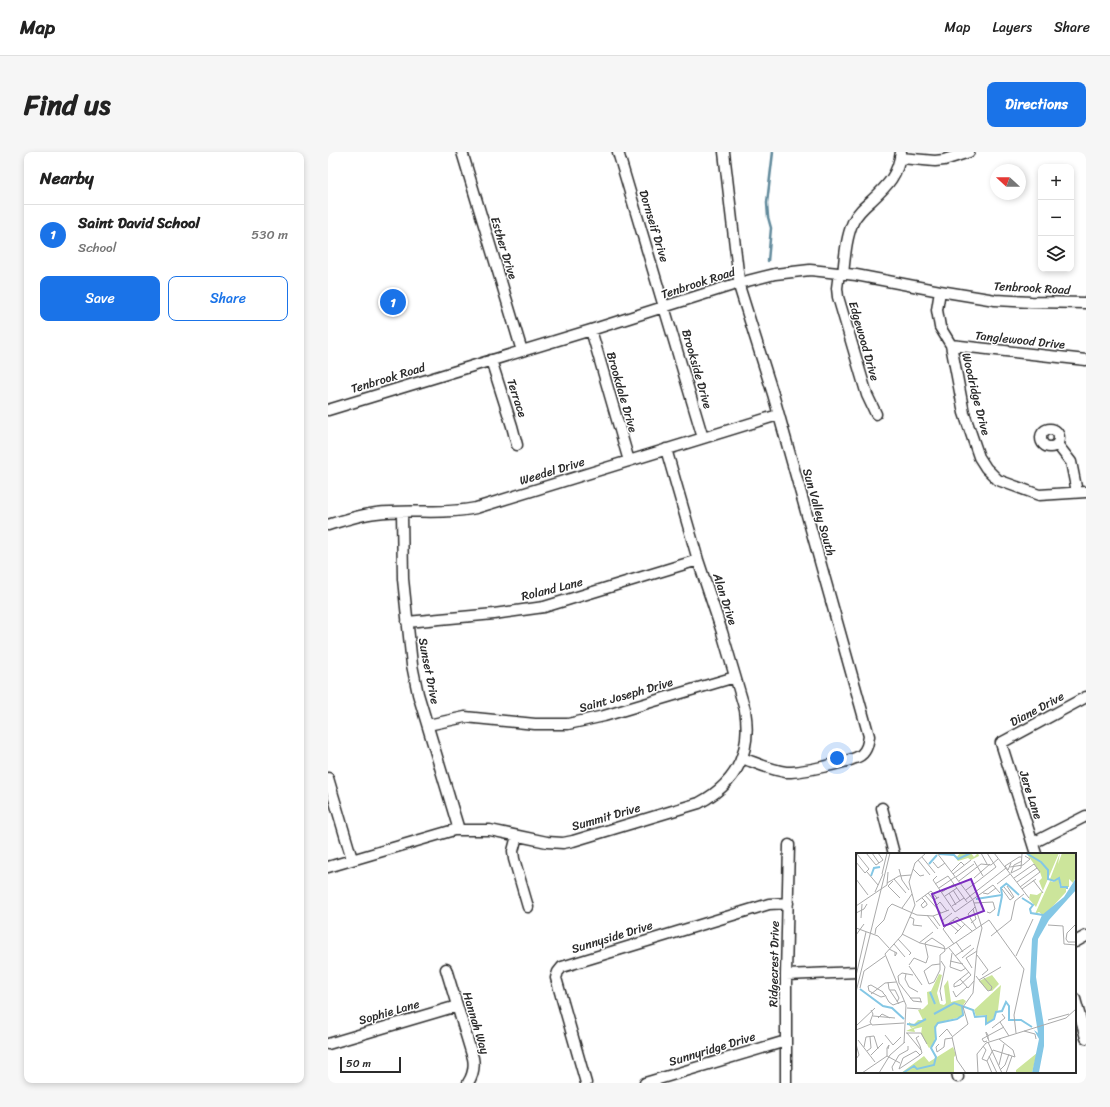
<!DOCTYPE html>
<html lang="en">
<head>
<meta charset="utf-8">
<style>
  body { margin:0; font-family:Sriracha,sans-serif; background:#f6f6f6; color:#222 }
  .controls { position:absolute; right:12px; top:12px; display:grid; overflow:hidden; border-radius:8px; box-shadow:0 2px 6px #0003 }
  .controls button { width:36px; height:36px; display:grid; place-items:center; padding:0; border:0; border-bottom:1px solid #e0e0e0; background:#fff; color:#222; font:20px sans-serif }
  .compass { position:absolute; left:662px; top:12px; width:36px; height:36px; border-radius:50%; background:#fff; box-shadow:0 2px 6px #0003; rotate:291deg }
  .scale { position:absolute; left:12px; bottom:10px; width:61px; box-sizing:border-box; padding-left:4px; border:2px solid #2b2b2b; border-top:0; font-size:11px; line-height:14px; white-space:nowrap; color:#2b2b2b; -webkit-text-stroke:3px #fff; paint-order:stroke }
  .you { position:absolute; left:509px; top:606px; width:14px; height:14px; margin:-10px; border:3px solid #fff; border-radius:50%; background:#1a73e8; box-shadow:0 0 0 6px #1a73e833 }
  .badge { display:grid; place-items:center; width:26px; height:26px; border-radius:50%; background:#1a73e8; color:#fff; font-size:13px; font-weight:700 }
  .pin { position:absolute; translate:-50% -50%; border:2px solid #fff; box-shadow:0 1px 4px #0006 }
  .list { margin:0; padding:0; list-style:none }
  h2 { display:flex; justify-content:space-between; align-items:center; height:52px; margin:0; padding:0 16px; font-size:17px }
  h2 small { font-size:13px; font-weight:400; color:#767676 }
  .list li { display:grid; grid-template-columns:26px 1fr auto; gap:12px; align-items:center; box-sizing:border-box; height:60px; padding:0 16px; border-top:1px solid #e0e0e0 }
  .list b { display:block; font-size:15px; white-space:nowrap }
  .list p { margin:0; font-size:13px; white-space:nowrap; color:#767676 }
  .list em { font-size:13px; font-style:normal; color:#767676 }
  .actions { display:flex; gap:8px; padding:12px 16px }
  .actions a { flex:1; padding:9px 0; border:1px solid #1a73e8; border-radius:8px; text-align:center; font-size:14px; color:#1a73e8 }
  .actions .main { background:#1a73e8; color:#fff }
  .icon { flex:none; width:22px; height:22px; fill:none; stroke:currentColor; stroke-width:2; stroke-linecap:round; stroke-linejoin:round }
  .map { position:relative; flex:none; width:758px; height:931px; overflow:hidden; border-radius:8px }
  header { display:flex; align-items:center; gap:24px; box-sizing:border-box; height:56px; padding:0 20px; background:#fff; border-bottom:1px solid #e0e0e0 }
  header strong { font-size:19px }
  nav { display:flex; gap:22px; margin-inline-start:auto; font-size:14px }
  .intro { display:flex; align-items:center; justify-content:space-between; box-sizing:border-box; height:96px; padding:0 24px }
  h1 { margin:0; font-size:28px }
  .button { padding:10px 18px; border-radius:8px; background:#1a73e8; color:#fff; font-size:14px; font-weight:700 }
  main { display:flex; gap:24px; padding:0 24px }
  aside { flex:1; background:#fff; border-radius:8px; box-shadow:0 2px 6px #0003 }
  .map>svg:first-child { display:block }
  .lines { fill:none; stroke-linecap:round; stroke-linejoin:round }
  .stream { stroke:#60899b; stroke-width:2.5 }
  .minor-casing { stroke:#2b2b2b; stroke-width:13 }
  .minor { stroke:#fff; stroke-width:10 }
  .labels { text-anchor:middle; stroke-width:3; stroke-linejoin:round; paint-order:stroke }
  .street-label { font-size:12px; fill:#2b2b2b; stroke:#fff }
  .inset-river { fill:none; stroke:#84c7e5; stroke-width:2 }
  .inset-road { fill:none; stroke:#aaa; stroke-width:1 }
  .view { fill:#7b2cbf; fill-opacity:0.15; stroke:#7b2cbf; stroke-width:2 }
  .inset-edge { fill:none; stroke:#2b2b2b; stroke-width:2 }
</style>
</head>
<body>
<header>
<strong>Map</strong>
<nav><a>Map</a><a>Layers</a><a>Share</a></nav>
</header>
<div class="intro"><h1>Find us</h1><a class="button">Directions</a></div>
<main>
<aside>
<h2>Nearby<small></small></h2>
<ul class="list">
<li><span class="badge">1</span><div><b>Saint David School</b><p>School</p></div><em>530 m</em></li>
</ul>
<div class="actions"><a class="main">Save</a><a>Share</a></div>
</aside>
<div class="map">
<svg width="758" height="931" viewBox="0 0 758 931">
  <rect width="100%" height="100%" fill="#fff"/>
  <filter id="ink" filterUnits="userSpaceOnUse"><feTurbulence type="fractalNoise" baseFrequency=".025" numOctaves="2"/><feDisplacementMap in="SourceGraphic" scale="8" xChannelSelector="R" yChannelSelector="G"/><feConvolveMatrix kernelMatrix="1 2 1 2 8 2 1 2 1" color-interpolation-filters="sRGB"/></filter>
  <g filter="url(#ink)">
    <g class="lines">
      <path class="stream" d="M440 109 443 76 440 65 439 51 445 0"/>
      <defs>
        <path id="minor" d="M134 0 194 199
          M290 0 375 286
          M396 0 412 137 445 242 541 584C540 591 539 598 533 603 524 610 470 621 458 620 443 618 428 611 414 606
          M573 6 607 9 616 8 641 0
          M511 121 509 136 510 145 539 243 548 262
          M515 122C517 104 518 86 525 70 529 61 536 55 543 49 560 33 570 23 573 0
          M612 139 609 158 612 175 623 193 636 261 651 305 658 316 670 328 711 343 758 340
          M263 178 301 309
          M623 193 758 208
          M163 208 184 274 189 293
          M0 258 263 178 411 131 447 122 482 118 492 119 528 123 612 139 667 148 703 150 758 151
          M713 286a9 9 0 1 1 18 0a9 9 0 1 1-18 0Z
          M729 292 743 310 749 340
          M74 360 75 427 84 513 90 542 131 678
          M0 373C16 368 31 363 48 361 81 357 115 363 148 356L450 263
          M79 470 166 462 216 455 370 408
          M100 573 137 565 207 572H240L276 564 407 525
          M0 626 24 707
          M554 656 566 702
          M189 684 185 699 186 707 200 755
          M705 691 758 664
          M708 702 673 591 758 545
          M0 715 126 678H162L219 690 235 691 245 689 371 651C409 631 424 600 417 558L394 480 370 408 338 297
          M747 790 758 784
          M118 817 145 906C147 916 145 923 140 931
          M458 823 529 820
          M747 847 758 886
          M0 892 129 854
          M629 920 630 925
          M258 931 228 826 230 820 234 815 428 756 441 752 460 751
          M317 931 458 889
          M458 931V823L461 693"/>
      </defs>
      <use href="#minor" class="minor-casing"/>
      <use href="#minor" class="minor"/>
    </g>
  </g>
  <g class="labels">
    <g class="street-label">
      <text transform="translate(326 74) rotate(73)" y="4">Dornseif Drive</text>
      <text transform="translate(176 96) rotate(73)" y="4">Esther Drive</text>
      <text transform="translate(370 131) rotate(-18)" y="4">Tenbrook Road</text>
      <text transform="translate(704 136) rotate(3)" y="4">Tenbrook Road</text>
      <text transform="translate(692 188) rotate(6)" y="4">Tanglewood Drive</text>
      <text transform="translate(536 189) rotate(74)" y="4">Edgewood Drive</text>
      <text transform="translate(369 217) rotate(74)" y="4">Brookside Drive</text>
      <text transform="translate(60 226) rotate(-17)" y="4">Tenbrook Road</text>
      <text transform="translate(294 240) rotate(74)" y="4">Brookdale Drive</text>
      <text transform="translate(648 242) rotate(76)" y="4">Woodridge Drive</text>
      <text transform="translate(189 246) rotate(72)" y="4">Terrace</text>
      <text transform="translate(224 319) rotate(-17)" y="4">Weedel Drive</text>
      <text transform="translate(491 360) rotate(74)" y="4">Sun Valley South</text>
      <text transform="translate(224 437) rotate(-14)" y="4">Roland Lane</text>
      <text transform="translate(397 447) rotate(72)" y="4">Alan Drive</text>
      <text transform="translate(101 519) rotate(79)" y="4">Sunset Drive</text>
      <text transform="translate(298 543) rotate(-16)" y="4">Saint Joseph Drive</text>
      <text transform="translate(709 557) rotate(-28)" y="4">Diane Drive</text>
      <text transform="translate(703 643) rotate(72)" y="4">Jere Lane</text>
      <text transform="translate(278 665) rotate(-16)" y="4">Summit Drive</text>
      <text transform="translate(284 785) rotate(-17)" y="4">Sunnyside Drive</text>
      <text transform="translate(446 812) rotate(-89)" y="4">Ridgecrest Drive</text>
      <text transform="translate(61 860) rotate(-16)" y="4">Sophie Lane</text>
      <text transform="translate(148 871) rotate(73)" y="4">Hannah Way</text>
      <text transform="translate(384 897) rotate(-17)" y="4">Sunnyridge Drive</text>
    </g>
  </g>
  <g transform="translate(528 701)">
    <rect width="220" height="220" fill="#fff"/>
    <path d="M104 0H115L118 4 122 0 123 3 115 7 112 5 102 8 100 5ZM170 0H203L180 54 173 46 174 41 181 42 187 38 183 28 186 25 184 19ZM204 0 202 11 206 0H220V24L217 30 213 26V34H206L203 25 198 28 194 26ZM203 25 204 34 210 35V39L188 63 183 59 179 61 194 28 198 29ZM83 121 86 122 81 140 84 151 88 152 90 150 88 133 92 127 95 149 107 146 110 148 106 154 108 163 81 170 78 192 73 195 65 181 66 174 58 176 59 179 50 178 61 173 55 175 53 172 56 171 53 172V169L57 172 62 167H67L62 157 67 156 72 151 71 139 75 138ZM136 122 143 131 136 138 131 137 123 128ZM145 132 142 157 137 166 130 171V162L120 163 118 157ZM97 194 100 202 98 204V220H45L68 203 73 209ZM181 200 176 220H160V217Z" fill="#cce59b"/>
    <path d="M220 25V37L193 67 182 86 180 124 188 173V193L183 219 176 220 183 186 178 177 182 180 174 129 176 86 186 62 208 44Z" fill="#84c7e5"/>
    <path class="inset-river" d="M170 0 185 9 192 17V26L198 28 203 25 205 34H211V36M83 1 98 2 102 6 115 0M73 11 81 2M15 23 18 15 24 14M151 31 163 42M166 45 177 52 174 56 175 60 187 62M120 46 146 42 145 35 151 30M142 63 146 43M4 136 27 153 36 155 48 166M74 139 79 151M78 161 98 150 117 157 119 164 130 163V171L138 166 140 159 146 158 150 149 153 153V167H165L176 174M51 171 59 172 70 166M47 220 58 213 61 216 78 212 80 204 75 195 80 186 79 174 82 170 101 166 107 162 106 153"/>
    <path class="inset-road" d="M10 0 20 12 27 7 22 0M16 0 23 10M81 0 117 47 126 75 121 96 117 140 107 154 112 171 96 184 101 207 110 220M125 0 131 11M131 0 140 14M138 0 173 45M1 1 13 16 9 20M66 4 79 20M62 7 74 22M118 8 127 23M0 9 9 20M77 9 82 15 89 10M155 10 152 17 149 13 163 4H166M154 14 167 12 174 6 169 3M43 16 46 27 53 37M57 16 64 23 68 22M11 19 22 32M95 19 105 9 108 12M155 20 165 15 166 1M155 20 158 12 166 8M26 21 31 0M97 21 115 7M81 23 77 27 99 59 137 32 144 40M100 24 118 11M118 25 134 11M158 25 178 11M0 26 12 42M38 26 50 40M136 26 150 15M177 27 187 40M37 28 32 33 44 45M103 28 125 11 135 12 142 6M122 28 140 14M161 29 181 15M31 30 43 23 55 22M79 31 92 23 111 49M141 31 154 21M148 34 157 45M164 34 184 19 178 11M83 35 99 24M146 36 154 47 158 44 151 33M166 36 180 26M97 37 104 48M110 37 122 28M19 39 27 21M86 39 98 31M72 40 78 47 83 44M93 40 100 52M127 40 132 41 140 35M69 42 85 60M89 43 101 35M66 45 69 48 71 51V52L67 55 65 52 69 48M109 47 136 26M60 49 75 38 81 45M118 50 137 49 139 56 134 60 131 59M0 53 31 32 32 19M80 53 84 49 91 58M96 53 108 45M119 54 112 61 120 75M46 55 56 41M0 60 8 56 11 51M71 62 82 76M77 63 84 73M54 64 58 66 57 72 66 73M5 65 6 51M97 67 106 75M86 68 96 60M93 70 102 78M115 70 120 66 117 56M220 71 211 80 210 86 212 89H220M192 72 207 73 208 91 220 92M0 75 22 83 33 95M19 81 20 75 28 67 32 55 36 51 61 62 77 63 93 57M46 81 64 90 90 96 133 67 168 116 158 162 160 180M99 81 109 71M0 82 8 71M135 83 155 67 159 48 168 41M42 86 55 100 53 102M100 89 107 99M63 90 77 79M38 91 49 104M98 91 87 76 93 70 101 64 116 78M93 95 115 122 104 132 98 134M33 96 41 100 39 103V99M96 100 94 114 105 118 110 115M121 102 132 117 126 122M99 103 115 92M160 103 177 66M106 105 118 95M85 108 89 114 84 138 86 148M94 108 107 111M220 111V133M53 112 58 105 70 110 72 104 69 90 76 85 88 93 89 98 84 102V117L78 129 73 131 68 118 76 112 84 111M53 113 66 132M116 115 110 105 121 98M50 121 49 126 53 134 62 139M57 122 46 120 42 123 43 130 57 148 66 149M0 123 10 79M120 123 123 127 145 114M104 126 112 135 118 128M123 127 132 138 135 137 136 134 127 124M32 129 33 136 43 151M98 134V131L113 119M4 135 8 118 29 103M34 137H39L43 145 41 149M97 138 100 144 111 134M0 139 34 0M15 141 29 130 40 129M29 143 25 144 13 138 12 133 15 132 27 139V140L30 143V144L33 149 37 152 48 148M54 145H64L65 149M51 155 65 156M15 157 17 161 14 169 16 172 48 170M17 163 39 165M22 165 26 161 34 165M192 167 213 161M144 169 153 183M0 173 19 155M136 175 149 165 146 161M0 177 15 171M168 178 179 181 180 186M50 180H65L71 191M51 180 65 197M29 182 37 192 45 184M63 183 60 185 64 193 66 200 64 202M83 184 91 176 96 183M132 186V182L130 179V180L133 188M143 186 157 197 159 204M2 187 19 209M131 188 128 189 126 186 148 174M132 189 146 220M48 190 50 152 29 101 46 82 59 52 53 29 59 10 70 0M0 191 3 202 0 206M83 191 80 194 81 199 88 194 89 186 96 185M127 193 130 197 126 206 131 208M8 194 10 184 18 183 22 196M11 198 15 195 14 184M60 198 64 202 43 216 47 205ZM15 202 27 190M31 203V195L33 192 32 196M133 203 141 220M143 212 148 191M144 217 149 212 153 201M37 218 36 214 43 202 52 197V193M6 220 31 203 44 210M23 220 34 202 49 189M122 220 121 201 130 190 210 165 220 156M136 220 131 208 137 197 159 204M150 220 156 203"/>
    <path class="view" d="M115 26 128 58 88 73 76 41Z"/>
    <rect width="220" height="220" class="inset-edge"/>
  </g>
</svg>
<div class="controls">
<button>+</button>
<button>−</button>
<button><svg class="icon" aria-label="layers" viewBox="0 0 24 24"><path d="M12 4l9 5-9 5-9-5zM3 14l9 5 9-5"/></svg></button>
</div>
<svg class="compass" viewBox="-18 -18 36 36"><path d="M0-13l5 13h-10z" fill="#e53935"/><path d="M0 13l5-13h-10z" fill="#767676"/></svg>
<div class="scale">50 m</div>
<div class="you"></div>
<div class="pin badge" style="left:65px;top:150px">1</div>
</div>
</main>
</body>
</html>
